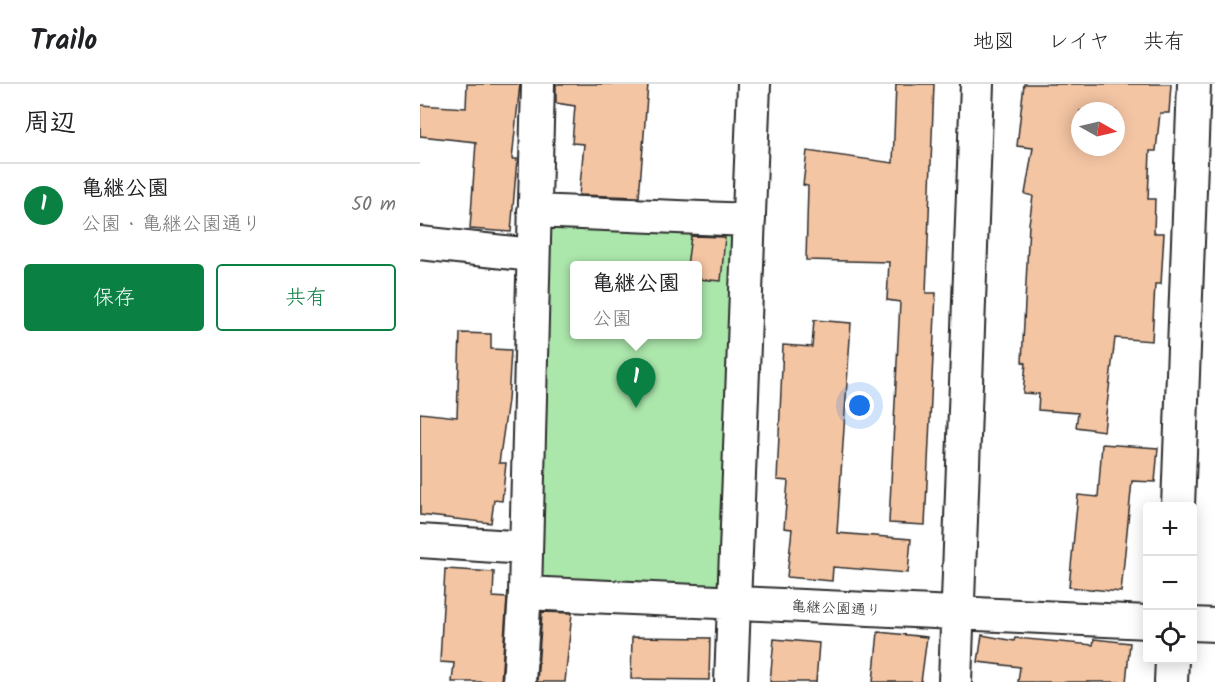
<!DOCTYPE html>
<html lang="ja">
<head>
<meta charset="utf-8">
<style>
  body { margin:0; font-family:Kalam,"Klee One",sans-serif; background:#f2f2f2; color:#202124 }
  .controls { position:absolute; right:18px; bottom:18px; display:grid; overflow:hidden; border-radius:6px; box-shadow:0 3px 15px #0003 }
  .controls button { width:54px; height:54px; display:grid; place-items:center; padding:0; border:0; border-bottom:2px solid #e0e0e0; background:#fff; color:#202124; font:30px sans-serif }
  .compass { position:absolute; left:651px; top:18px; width:54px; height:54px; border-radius:50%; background:#fff; box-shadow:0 3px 15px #0003; rotate:98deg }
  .you { position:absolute; left:440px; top:322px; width:21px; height:21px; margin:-15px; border:4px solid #fff; border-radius:50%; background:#1a73e8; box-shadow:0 0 0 9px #1a73e833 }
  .badge { display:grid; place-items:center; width:39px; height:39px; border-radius:50%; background:#0b8043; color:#fff; font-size:20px; font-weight:700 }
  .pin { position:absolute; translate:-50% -50px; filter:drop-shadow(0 2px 3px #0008) }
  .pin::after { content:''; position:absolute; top:32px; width:21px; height:18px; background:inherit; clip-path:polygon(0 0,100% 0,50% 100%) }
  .popup { position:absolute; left:150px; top:177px; width:132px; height:78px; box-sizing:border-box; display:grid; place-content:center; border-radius:6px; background:#fff; filter:drop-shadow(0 2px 4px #0005); font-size:20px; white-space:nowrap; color:#757577 }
  .popup b { font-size:22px; color:#202124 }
  .popup::after { content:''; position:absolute; left:50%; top:100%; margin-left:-12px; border:12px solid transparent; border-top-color:#fff }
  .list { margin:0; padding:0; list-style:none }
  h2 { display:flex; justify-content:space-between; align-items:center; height:78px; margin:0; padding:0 24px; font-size:26px }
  h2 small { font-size:20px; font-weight:400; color:#757577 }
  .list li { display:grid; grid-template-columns:39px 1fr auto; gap:18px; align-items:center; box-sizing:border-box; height:84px; padding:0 24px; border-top:2px solid #e0e0e0 }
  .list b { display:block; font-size:22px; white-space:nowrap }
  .list p { margin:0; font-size:20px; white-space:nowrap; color:#757577 }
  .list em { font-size:20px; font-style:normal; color:#757577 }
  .actions { display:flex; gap:12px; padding:18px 24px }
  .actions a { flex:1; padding:14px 0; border:2px solid #0b8043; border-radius:6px; text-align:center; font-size:21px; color:#0b8043 }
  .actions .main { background:#0b8043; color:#fff }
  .icon { flex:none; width:33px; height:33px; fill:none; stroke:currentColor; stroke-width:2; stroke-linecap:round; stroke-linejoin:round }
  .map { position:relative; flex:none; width:795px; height:598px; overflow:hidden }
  header { display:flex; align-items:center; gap:36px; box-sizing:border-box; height:84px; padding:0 30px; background:#fff; border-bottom:2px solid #e0e0e0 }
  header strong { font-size:28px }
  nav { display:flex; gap:33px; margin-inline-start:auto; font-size:21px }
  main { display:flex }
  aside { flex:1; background:#fff }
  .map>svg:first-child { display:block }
  .green { fill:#abe6ab; stroke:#6b886b; stroke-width:1.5; fill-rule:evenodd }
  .building { fill:#f4c5a3; stroke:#2b2b2b; stroke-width:1.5; fill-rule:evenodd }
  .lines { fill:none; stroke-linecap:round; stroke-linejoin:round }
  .minor-casing { stroke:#2b2b2b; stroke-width:36 }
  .minor { stroke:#fff; stroke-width:32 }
  .labels { text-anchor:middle; stroke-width:6; stroke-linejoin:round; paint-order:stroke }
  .street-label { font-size:15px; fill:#2b2b2b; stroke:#fff }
</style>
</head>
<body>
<header>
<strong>Trailo</strong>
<nav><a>地図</a><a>レイヤ</a><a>共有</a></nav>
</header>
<main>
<aside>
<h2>周辺<small></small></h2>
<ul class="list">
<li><span class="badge">1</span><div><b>亀継公園</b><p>公園 · 亀継公園通り</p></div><em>50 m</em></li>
</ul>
<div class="actions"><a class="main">保存</a><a>共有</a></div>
</aside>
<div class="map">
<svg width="795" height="598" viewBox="0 0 795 598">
  <rect width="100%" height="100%" fill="#fff"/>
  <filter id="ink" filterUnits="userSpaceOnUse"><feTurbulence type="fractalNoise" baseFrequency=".0167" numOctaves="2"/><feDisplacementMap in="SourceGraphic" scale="12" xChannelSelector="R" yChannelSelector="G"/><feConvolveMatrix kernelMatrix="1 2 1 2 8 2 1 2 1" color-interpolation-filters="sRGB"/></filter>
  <g filter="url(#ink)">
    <path class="green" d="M124 137 320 148 306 510 114 500ZM154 182H278V250H154Z"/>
    <path class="building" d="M47 0H100L92 75H97L91 148 50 145 56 58 0 52V21L46 24Z
      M136 0H228L219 113 159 111 164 60 152 59 155 22 136 19Z
      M476 0H514L506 209H516L505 441 469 439 480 218 467 216 469 178 386 176 388 102 383 101 387 67 473 79Z
      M604 0H751L749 29H740L736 67H730L728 115H735L734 149H744L741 200H735L732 257 695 254 684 347 656 343 658 329 618 326 619 310 603 309 606 279 602 278 609 140 613 112 605 110 613 64 597 62ZM660 27H696V63H660Z
      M271 152 305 153 301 197 278 195V182H267Z
      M394 236 431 239 417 449 491 455 488 489 413 483 412 497 367 493 372 445 364 444 368 397 357 396 363 261 392 263Z
      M40 249 71 250V265L91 266 88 316 79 379H86L82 417 74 416 71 439 0 431V329L37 333Z
      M682 360 738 364 735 398 712 397 701 508 649 503 658 411 678 413Z
      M25 485 74 488 73 513 87 514 81 598H32L34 579 20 578Z
      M122 528 152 529 145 598H117Z
      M458 548 507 553 501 598H453Z
      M562 551 594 557 595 554 673 561 674 555 710 559 706 598H598L600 583 558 578Z
      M212 553 290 554 289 596 211 595Z
      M354 555 399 559 396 598H350Z"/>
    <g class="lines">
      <defs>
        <path id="minor" d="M114 127 329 136
          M0 159 113 171
          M758 422 774 0
          M0 457 106 464
          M105 509 728 538
          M772 540 795 541
          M99 598 105 509 118 0
          M311 598 334 0
          M535 598 557 0
          M751 598 752 576"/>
      </defs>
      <use href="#minor" class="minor-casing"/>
      <use href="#minor" class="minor"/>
    </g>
  </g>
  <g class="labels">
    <g class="street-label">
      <text transform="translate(416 524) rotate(3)" y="5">亀継公園通り</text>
    </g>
  </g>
</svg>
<div class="controls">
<button>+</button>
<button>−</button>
<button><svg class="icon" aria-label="locate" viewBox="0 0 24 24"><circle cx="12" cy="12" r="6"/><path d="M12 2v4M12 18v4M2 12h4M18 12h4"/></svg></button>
</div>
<svg class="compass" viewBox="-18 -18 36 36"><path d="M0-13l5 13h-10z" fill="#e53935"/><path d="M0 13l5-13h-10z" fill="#757577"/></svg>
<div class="you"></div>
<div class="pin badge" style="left:216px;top:324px">1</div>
<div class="popup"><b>亀継公園</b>公園</div>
</div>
</main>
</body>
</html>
